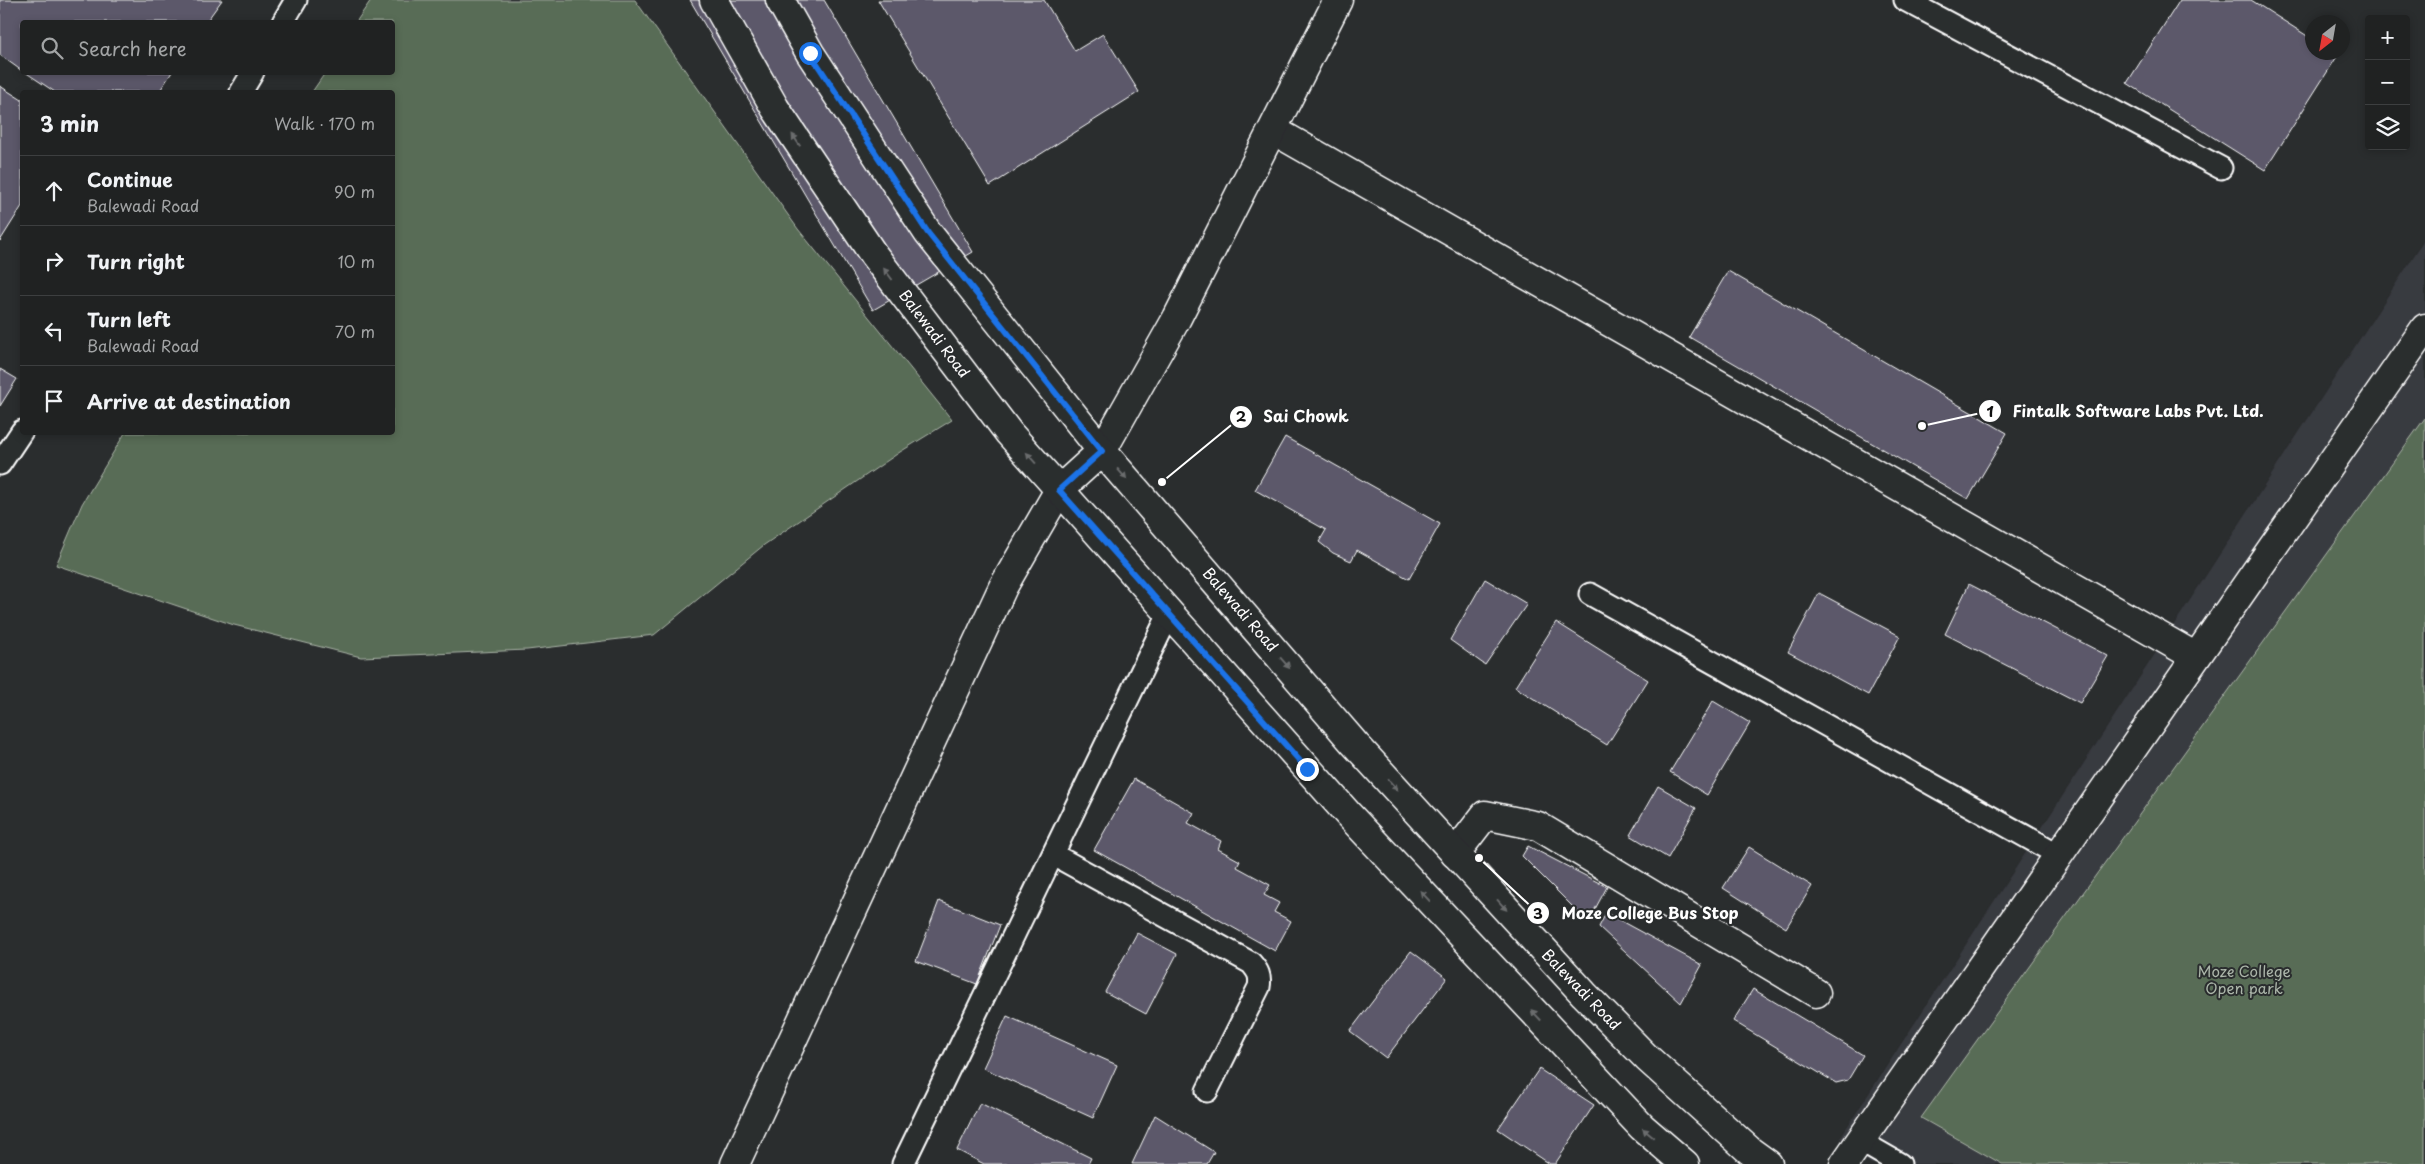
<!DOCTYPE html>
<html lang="en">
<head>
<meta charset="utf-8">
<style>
  body { margin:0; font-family:"Playpen Sans",sans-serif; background:#2d2f2f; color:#f1f3f6 }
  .controls { position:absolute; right:15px; top:15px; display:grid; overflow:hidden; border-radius:5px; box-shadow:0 2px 8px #0003 }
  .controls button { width:45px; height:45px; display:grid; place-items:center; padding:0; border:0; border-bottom:1px solid #3d3f40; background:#202222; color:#f1f3f6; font:25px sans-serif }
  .compass { position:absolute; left:2305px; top:15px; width:45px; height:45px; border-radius:50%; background:#202222; box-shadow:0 2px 8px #0003; rotate:211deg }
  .stop { position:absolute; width:15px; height:15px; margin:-11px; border:4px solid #1a73e8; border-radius:50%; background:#fff }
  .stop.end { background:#1a73e8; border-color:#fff; box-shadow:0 1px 5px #0008 }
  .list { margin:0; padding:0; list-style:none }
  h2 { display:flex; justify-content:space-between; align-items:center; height:65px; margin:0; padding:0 20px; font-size:21px }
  h2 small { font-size:16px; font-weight:400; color:#a2a4a5 }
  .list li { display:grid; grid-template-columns:32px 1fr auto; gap:15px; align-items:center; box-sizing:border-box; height:70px; padding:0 20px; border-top:1px solid #3d3f40 }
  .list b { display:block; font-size:19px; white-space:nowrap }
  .list p { margin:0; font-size:16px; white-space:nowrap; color:#a2a4a5 }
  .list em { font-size:16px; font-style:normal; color:#a2a4a5 }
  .icon { flex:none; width:28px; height:28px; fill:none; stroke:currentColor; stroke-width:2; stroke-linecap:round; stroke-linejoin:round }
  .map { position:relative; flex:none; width:2425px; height:1164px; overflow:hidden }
  .search { position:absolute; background:#202222; box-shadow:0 2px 8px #0003; left:20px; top:20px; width:375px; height:55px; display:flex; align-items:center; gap:12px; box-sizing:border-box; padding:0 18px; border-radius:5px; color:#a2a4a5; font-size:19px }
  .panel { position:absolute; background:#202222; box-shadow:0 2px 8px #0003; left:20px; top:90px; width:375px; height:345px; border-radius:5px }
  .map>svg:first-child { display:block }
  .built { fill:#393a40 }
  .green { fill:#596c56; stroke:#acb6aa }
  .building { fill:#5b596b; stroke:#fff }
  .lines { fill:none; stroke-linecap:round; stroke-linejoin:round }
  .service-casing { stroke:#fff; stroke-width:25 }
  .minor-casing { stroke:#fff; stroke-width:31 }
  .tertiary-casing { stroke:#fff; stroke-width:31 }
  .secondary-casing { stroke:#fff; stroke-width:31 }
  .service { stroke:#2a2d2e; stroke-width:21 }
  .minor { stroke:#2a2d2e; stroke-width:28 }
  .tertiary { stroke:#2a2d2e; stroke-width:28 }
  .secondary { stroke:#2a2d2e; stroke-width:28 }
  .oneway { fill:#6a6c6d }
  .route { stroke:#1a73e8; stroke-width:6 }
  .labels { text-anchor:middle; stroke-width:4; stroke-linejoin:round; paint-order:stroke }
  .street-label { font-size:15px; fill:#fff; stroke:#2a2d2e }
  .park-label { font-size:15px; fill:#acb6aa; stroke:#2a2d2e }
  .leader { fill:none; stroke:#fff; stroke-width:2 }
  .callout-dot { fill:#fff; stroke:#2a2d2e; stroke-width:2 }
  .mark-label { font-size:15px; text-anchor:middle; font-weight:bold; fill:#111 }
  .callout-label { font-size:16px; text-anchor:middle; font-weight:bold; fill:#fff; stroke:#2a2d2e; stroke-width:4; stroke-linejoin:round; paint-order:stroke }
</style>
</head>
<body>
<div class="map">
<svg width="2425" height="1164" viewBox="0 0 2425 1164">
  <rect width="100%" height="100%" fill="#2a2d2e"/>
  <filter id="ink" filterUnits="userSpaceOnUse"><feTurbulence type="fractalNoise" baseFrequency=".02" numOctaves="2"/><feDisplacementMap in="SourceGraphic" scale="10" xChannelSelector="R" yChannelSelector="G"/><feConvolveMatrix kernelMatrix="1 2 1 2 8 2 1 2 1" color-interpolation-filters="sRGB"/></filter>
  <g filter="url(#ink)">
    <path class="built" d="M2425 239V1164H1871L1840 1138Z"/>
    <path class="green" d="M371 0H635L798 229 952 420 900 452 764 545 654 635 527 650 361 657 234 625 56 565 82 504 125 433 392 432V92H312L325 73 392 72V22H356Z
      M2425 418V1164H2002L1921 1118Z"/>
    <path class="building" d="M0 0H222L206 22H22V71L0 55Z
      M690 0H824L973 252 873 310Z
      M878 0H1044L1075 51 1103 34 1139 92 990 186Z
      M2180 0H2251L2312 39V52H2334L2338 55 2265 170 2127 83Z
      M25 72H172L159 92H55Z
      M0 86 22 100V206L0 241Z
      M1728 271 2007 433 1968 499 1689 337Z
      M0 369 17 379 0 406Z
      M1285 437 1440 524 1409 579 1357 550 1351 561 1333 553 1319 542 1326 530 1255 490Z
      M1485 579 1527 604 1485 665 1450 640Z
      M1969 584 2108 656 2080 703 1945 634Z
      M1819 593 1900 636 1868 695 1788 652Z
      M1556 622 1648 680 1607 745 1515 687Z
      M1713 701 1750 723 1707 795 1670 772Z
      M1134 779 1194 813 1188 823 1221 841 1218 849 1240 861 1237 867 1270 885 1264 895 1279 903 1274 912 1291 921 1275 951 1094 850Z
      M1658 786 1696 808 1668 858 1630 835Z
      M1528 846 1607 887 1588 922 1522 856Z
      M1749 847 1812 886 1786 928 1723 888Z
      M939 901 1000 925 977 984 916 961Z
      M1606 913 1702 965 1681 1003 1599 927Z
      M1137 933 1177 954 1146 1014 1105 992Z
      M1411 951 1447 978 1386 1058 1350 1031Z
      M1753 989 1863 1055 1848 1080 1836 1083 1733 1021Z
      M1007 1016 1117 1065 1093 1118 983 1068Z
      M1539 1069 1594 1105 1555 1164H1550L1498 1129Z
      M980 1103 1091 1158 1088 1164H984L957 1150Z
      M1155 1115 1214 1152 1207 1164H1132Z"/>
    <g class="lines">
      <defs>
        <path id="service" d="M1905 0 2221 168
          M283 22 296 0
          M241 92 253 72
          M0 464 22 431
          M1590 594 2059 855
          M1054 855 1251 963C1258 971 1261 976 1259 987L1207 1091
          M1860 1141 1900 1164
          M903 1164 1169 614"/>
        <path id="minor" d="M1273 130 2196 657
          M1455 854 1485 815 1538 826 1816 993
          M1844 1164 2425 328"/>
        <path id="tertiary" d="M735 1164 1003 587 1059 490 1102 451 1177 318 1338 0"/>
        <path id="secondary" d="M714 0 775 108 873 254 1009 433 1348 814 1642 1127 1685 1164
          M780 0 810 53 928 233 1102 451 1354 743 1584 994 1647 1058 1750 1151 1768 1164"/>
      </defs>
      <use href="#service" class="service-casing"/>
      <use href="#minor" class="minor-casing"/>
      <use href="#tertiary" class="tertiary-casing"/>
      <use href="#secondary" class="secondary-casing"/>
      <use href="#service" class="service"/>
      <use href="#minor" class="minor"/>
      <use href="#tertiary" class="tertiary"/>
      <use href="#secondary" class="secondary"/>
    </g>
    <defs><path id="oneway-solid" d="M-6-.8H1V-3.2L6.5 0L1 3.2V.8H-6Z" transform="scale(1.25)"/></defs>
    <g class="oneway">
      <use href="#oneway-solid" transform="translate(796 140) rotate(-124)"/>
      <use href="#oneway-solid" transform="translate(888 274) rotate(-127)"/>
      <use href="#oneway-solid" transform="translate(1031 458) rotate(-131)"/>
      <use href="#oneway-solid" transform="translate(1122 474) rotate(49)"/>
      <use href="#oneway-solid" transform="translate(1285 663) rotate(49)"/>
      <use href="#oneway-solid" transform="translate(1393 785) rotate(48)"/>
      <use href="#oneway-solid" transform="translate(1425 896) rotate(-133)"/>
      <use href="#oneway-solid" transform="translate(1502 905) rotate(48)"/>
      <use href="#oneway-solid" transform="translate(1536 1015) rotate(-133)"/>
      <use href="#oneway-solid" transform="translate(1648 1133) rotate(-140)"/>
    </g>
  </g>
  <g class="lines" filter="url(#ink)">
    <path class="route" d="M810 53 928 233 1102 451 1059 490 1307 769"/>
  </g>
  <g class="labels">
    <g class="street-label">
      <text transform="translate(934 334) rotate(53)" y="5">Balewadi Road</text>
      <text transform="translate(1240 610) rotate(49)" y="5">Balewadi Road</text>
      <text transform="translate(1581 990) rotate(46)" y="5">Balewadi Road</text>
    </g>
    <g class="park-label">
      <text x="2244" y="977">Moze College<tspan x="2244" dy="17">Open park</tspan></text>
    </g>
  </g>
  <path class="leader" d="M1922 426L1990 411M1162 482L1241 417M1479 858L1538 913"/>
  <g class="callout-dot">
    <circle cx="1922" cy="426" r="5"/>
    <circle cx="1162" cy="482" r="5"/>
    <circle cx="1479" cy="858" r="5"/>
    <circle cx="1990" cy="411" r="12"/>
    <circle cx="1241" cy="417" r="12"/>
    <circle cx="1538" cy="913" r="12"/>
  </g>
  <g class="mark-label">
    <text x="1990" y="417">1</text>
    <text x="1241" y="422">2</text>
    <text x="1538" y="919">3</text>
  </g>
  <g class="callout-label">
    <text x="2138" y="417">Fintalk Software Labs Pvt. Ltd.</text>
    <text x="1306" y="422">Sai Chowk</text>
    <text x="1650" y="919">Moze College Bus Stop</text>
  </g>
</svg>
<div class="controls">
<button>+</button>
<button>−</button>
<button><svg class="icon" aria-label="layers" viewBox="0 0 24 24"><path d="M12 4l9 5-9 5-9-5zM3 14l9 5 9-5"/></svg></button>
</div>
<svg class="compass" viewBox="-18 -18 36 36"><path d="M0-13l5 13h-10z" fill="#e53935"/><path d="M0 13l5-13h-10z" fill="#a2a4a5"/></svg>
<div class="stop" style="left:810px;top:53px"></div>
<div class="stop end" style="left:1307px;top:769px"></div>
<div class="search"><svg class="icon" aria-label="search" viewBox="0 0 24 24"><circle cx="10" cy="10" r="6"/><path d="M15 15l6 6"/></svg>Search here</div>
<section class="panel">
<h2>3 min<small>Walk · 170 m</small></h2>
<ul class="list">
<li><svg class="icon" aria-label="ahead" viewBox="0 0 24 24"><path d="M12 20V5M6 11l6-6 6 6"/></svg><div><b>Continue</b><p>Balewadi Road</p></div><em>90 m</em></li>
<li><svg class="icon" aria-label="right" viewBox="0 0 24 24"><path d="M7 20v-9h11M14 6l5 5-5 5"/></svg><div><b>Turn right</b></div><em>10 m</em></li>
<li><svg class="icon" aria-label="left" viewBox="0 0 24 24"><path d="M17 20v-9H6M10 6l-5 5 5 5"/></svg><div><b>Turn left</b><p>Balewadi Road</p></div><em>70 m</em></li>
<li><svg class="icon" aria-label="arrive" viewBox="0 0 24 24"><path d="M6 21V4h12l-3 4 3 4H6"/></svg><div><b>Arrive at destination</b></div></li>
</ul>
</section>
</div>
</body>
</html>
